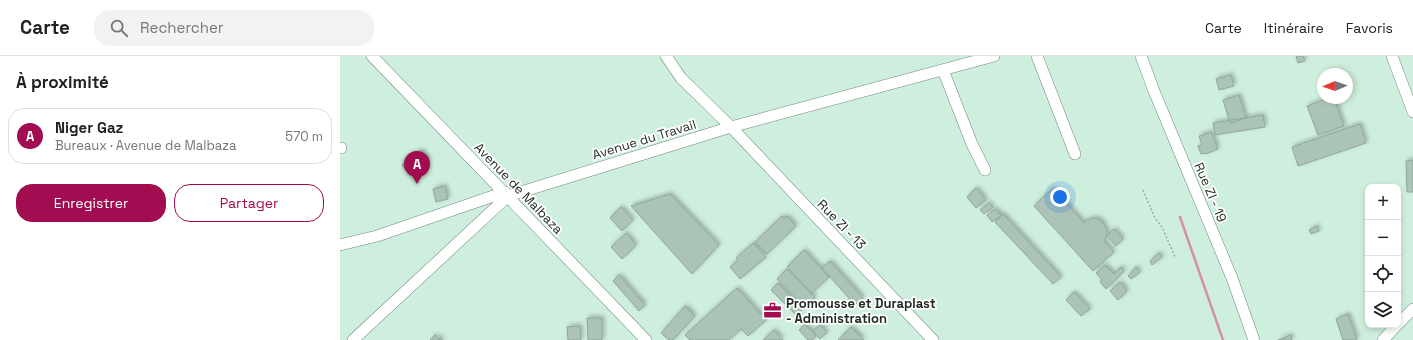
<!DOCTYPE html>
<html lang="fr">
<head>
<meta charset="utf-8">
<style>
  body { margin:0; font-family:"Space Grotesk",sans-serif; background:#f2f2f2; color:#222 }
  .controls { position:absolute; right:12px; bottom:12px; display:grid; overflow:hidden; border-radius:8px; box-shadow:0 2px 6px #0003 }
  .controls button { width:36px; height:36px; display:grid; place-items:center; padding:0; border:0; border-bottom:1px solid #e0e0e0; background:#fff; color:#222; font:20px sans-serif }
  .compass { position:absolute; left:977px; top:12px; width:36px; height:36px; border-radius:50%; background:#fff; box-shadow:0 2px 6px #0003; rotate:268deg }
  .you { position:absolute; left:720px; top:141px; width:14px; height:14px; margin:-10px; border:3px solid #fff; border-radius:50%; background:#1a73e8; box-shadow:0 0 0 6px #1a73e833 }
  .badge { display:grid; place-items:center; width:26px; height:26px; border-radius:50%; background:#a10d50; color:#fff; font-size:13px; font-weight:700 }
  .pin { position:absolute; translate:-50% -33px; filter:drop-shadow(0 1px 2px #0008) }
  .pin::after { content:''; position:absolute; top:21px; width:14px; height:12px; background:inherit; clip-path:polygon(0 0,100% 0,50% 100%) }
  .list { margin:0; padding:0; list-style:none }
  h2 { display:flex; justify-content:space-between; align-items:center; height:52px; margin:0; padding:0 16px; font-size:17px }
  h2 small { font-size:13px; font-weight:400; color:#767676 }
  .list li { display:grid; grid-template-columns:26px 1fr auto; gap:12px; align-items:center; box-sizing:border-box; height:56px; margin:0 8px 8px; padding:0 8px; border:1px solid #e0e0e0; border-radius:16px }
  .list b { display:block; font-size:15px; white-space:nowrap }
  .list p { margin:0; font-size:13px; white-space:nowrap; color:#767676 }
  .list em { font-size:13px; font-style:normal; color:#767676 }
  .actions { display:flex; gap:8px; padding:12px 16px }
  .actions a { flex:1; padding:9px 0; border:1px solid #a10d50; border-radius:16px; text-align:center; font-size:14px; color:#a10d50 }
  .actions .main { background:#a10d50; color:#fff }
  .icon { flex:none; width:22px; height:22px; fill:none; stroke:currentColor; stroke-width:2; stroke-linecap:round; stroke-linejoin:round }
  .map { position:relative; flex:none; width:1073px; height:284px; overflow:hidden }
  header { display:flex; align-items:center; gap:24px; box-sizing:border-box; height:56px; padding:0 20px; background:#fff; border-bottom:1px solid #e0e0e0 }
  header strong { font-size:19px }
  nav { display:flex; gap:22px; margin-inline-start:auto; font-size:14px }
  .search { width:280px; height:36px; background:#f2f2f2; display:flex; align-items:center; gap:10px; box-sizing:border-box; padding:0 14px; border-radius:16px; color:#767676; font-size:15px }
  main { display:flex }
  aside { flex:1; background:#fff }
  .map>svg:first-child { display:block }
  .built { fill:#cfefde; fill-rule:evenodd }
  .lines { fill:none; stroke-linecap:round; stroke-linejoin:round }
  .stream { stroke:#d392a3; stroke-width:2.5 }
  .building { fill:#acc3b7; stroke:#90a79b; filter:url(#shadow) }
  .minor-casing { stroke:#71877b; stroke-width:12 }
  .path { stroke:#99aca2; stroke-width:1.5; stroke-dasharray:2 2; stroke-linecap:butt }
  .minor { stroke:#fff; stroke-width:11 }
  .labels { text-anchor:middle; stroke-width:3.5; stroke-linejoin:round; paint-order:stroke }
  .street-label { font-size:13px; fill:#212a25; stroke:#fff }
  .poi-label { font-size:13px; font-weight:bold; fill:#212a25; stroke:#fff; text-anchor:start }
</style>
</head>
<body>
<header>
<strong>Carte</strong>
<div class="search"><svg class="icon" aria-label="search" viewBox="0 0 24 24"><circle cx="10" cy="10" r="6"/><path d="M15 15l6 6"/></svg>Rechercher</div>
<nav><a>Carte</a><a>Itinéraire</a><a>Favoris</a></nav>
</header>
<main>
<aside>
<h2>À proximité<small></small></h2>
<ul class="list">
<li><span class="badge">A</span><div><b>Niger Gaz</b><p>Bureaux · Avenue de Malbaza</p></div><em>570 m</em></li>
</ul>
<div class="actions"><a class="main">Enregistrer</a><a>Partager</a></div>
</aside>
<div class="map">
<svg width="1073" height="284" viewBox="0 0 1073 284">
  <defs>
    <filter id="shadow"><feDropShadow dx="2" dy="-2" stdDeviation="2" flood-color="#0004"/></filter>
  </defs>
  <rect width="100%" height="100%" fill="#e1f9ec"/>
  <path class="built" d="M0 0H1073V284H0ZM983 18H1007V42H983ZM1028 131H1058V269H1028Z"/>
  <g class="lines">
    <path class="stream" d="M840 161 883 284"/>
  </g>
  <path class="building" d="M956 0H963L965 5 958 7Z
    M891 19 894 30 879 34 876 23Z
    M899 39 906 62 890 67 883 44Z
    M989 42H994L1004 70 978 79 967 50Z
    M923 59 925 71 875 79 873 67Z
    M1020 68 1026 87 958 110 952 91Z
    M871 76 878 93 866 98 865 97 861 98 858 90 862 89 859 80Z
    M81 94 89 104 70 119 62 109Z
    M1073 104V136H1067L1066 105Z
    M105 130 108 143 96 146 93 133Z
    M636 132 646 144 636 152 627 141Z
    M713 132 744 167 747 164 753 162 759 163 763 167 766 172 767 178 764 185 774 196 753 215 694 150Z
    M330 138 379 189 352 218 291 150Z
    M649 147 653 151 644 158 640 154Z
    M281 151 293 164 282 175 270 162Z
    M656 153 661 160 652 166 647 159Z
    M663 158 721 221 713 228 655 166Z
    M442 160 444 163 447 160 456 170 427 198 415 186Z
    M977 170 979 175 971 178 969 174Z
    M774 173 783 183 776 190 767 180Z
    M286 177 296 189 282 203 271 191Z
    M413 187 426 201 400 223 390 211 398 204 396 202Z
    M464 194 489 221 472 237 447 211Z
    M819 197 822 201 812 209 810 205Z
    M490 205 523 242 515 249 482 212Z
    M765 209 774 218 781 211 784 215 766 233 760 226 762 224 756 217Z
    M796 211 800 216 791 223 788 220Z
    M447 213 475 242 465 252 437 223Z
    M279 219 305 249 299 255 273 225Z
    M780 226 787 235 778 244 770 235Z
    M438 227 463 253 456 259 431 234Z
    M397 232 426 264 408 280 401 273 389 284H350L345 279Z
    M734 236 750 253 741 260 726 244Z
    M345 250 355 260 333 284H329L321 277Z
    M1008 258 1017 284H1003L996 263Z
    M247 262H262V284H248Z
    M465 268 476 280 472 284H468L459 274Z
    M480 269 487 276 480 283 473 275Z
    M240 270 241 284H228L227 271Z
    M511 271 524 284H498Z
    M434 274 443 284H423Z
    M95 279 99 283 101 281 103 284H90Z
    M951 279 952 284H938Z"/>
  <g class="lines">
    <defs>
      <path id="minor" d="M32 0 306 284
        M326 0 341 22 391 71 593 284
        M697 0 735 98
        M801 0 814 35 892 222 914 284
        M1052 0 1073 56
        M603 14 632 88 645 114
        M0 92H1
        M0 189 37 180 165 136
        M1058 268 1073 253
        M13 284 168 140 391 71 654 0
        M1043 284 1057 269"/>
    </defs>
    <use href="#minor" class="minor-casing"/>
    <path class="path" d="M803 134 815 162 822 171 835 201"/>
    <use href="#minor" class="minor"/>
  </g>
  <defs>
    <symbol id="office-bare" viewBox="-9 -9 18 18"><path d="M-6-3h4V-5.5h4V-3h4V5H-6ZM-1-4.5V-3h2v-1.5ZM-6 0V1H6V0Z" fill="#a10d50" stroke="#fff" stroke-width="2.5" paint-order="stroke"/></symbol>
  </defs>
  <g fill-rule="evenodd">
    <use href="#office-bare" x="420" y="242" width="25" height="25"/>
  </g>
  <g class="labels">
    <g class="street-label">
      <text transform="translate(304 83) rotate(-17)" y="5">Avenue du Travail</text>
      <text transform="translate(179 132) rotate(46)" y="5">Avenue de Malbaza</text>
      <text transform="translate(871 136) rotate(67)" y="5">Rue ZI - 19</text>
      <text transform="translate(502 168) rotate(46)" y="5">Rue ZI - 13</text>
    </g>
    <g class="poi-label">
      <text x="446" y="252">Promousse et Duraplast<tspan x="446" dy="15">- Administration</tspan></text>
    </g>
  </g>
</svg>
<div class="controls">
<button>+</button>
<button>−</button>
<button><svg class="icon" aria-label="locate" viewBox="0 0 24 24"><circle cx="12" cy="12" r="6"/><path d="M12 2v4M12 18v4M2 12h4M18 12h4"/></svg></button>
<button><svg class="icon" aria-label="layers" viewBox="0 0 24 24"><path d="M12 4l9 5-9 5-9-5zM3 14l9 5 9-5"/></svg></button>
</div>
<svg class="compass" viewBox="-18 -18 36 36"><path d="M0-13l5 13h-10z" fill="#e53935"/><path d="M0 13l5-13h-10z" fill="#767676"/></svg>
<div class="you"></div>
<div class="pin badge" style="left:77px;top:128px">A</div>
</div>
</main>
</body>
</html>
